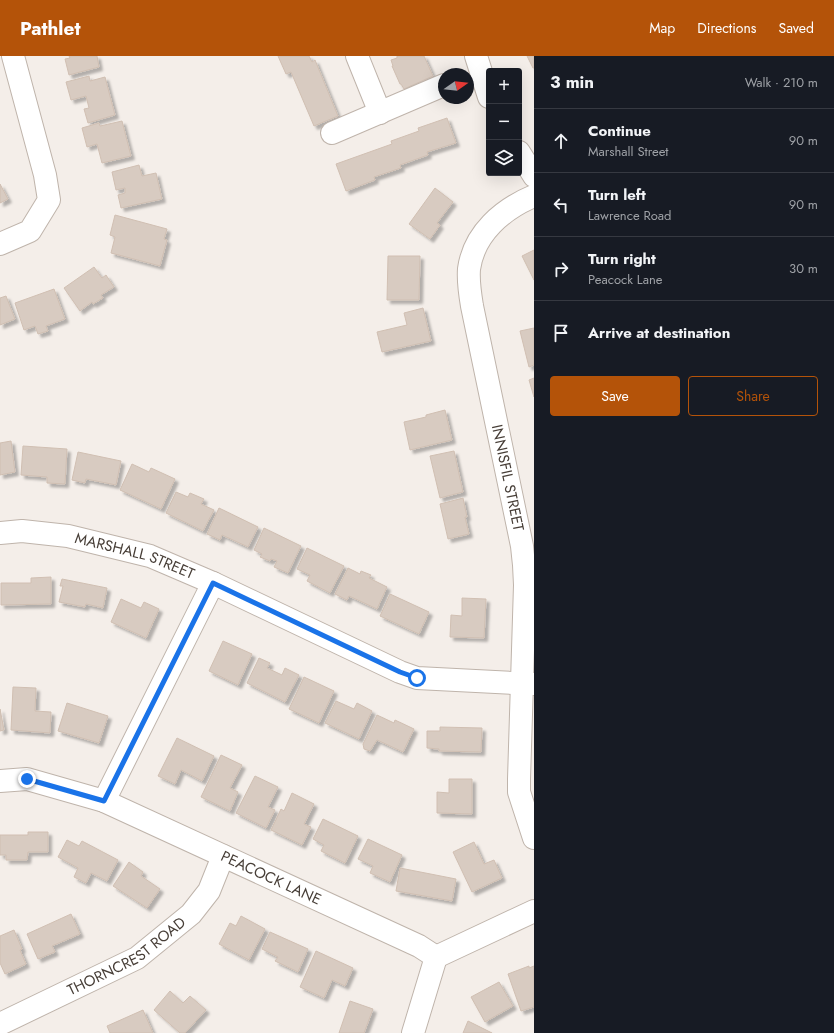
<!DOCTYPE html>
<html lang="en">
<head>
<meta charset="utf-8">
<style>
  body { margin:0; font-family:Jost,sans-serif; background:#242831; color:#f1f3f6 }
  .controls { position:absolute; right:12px; top:12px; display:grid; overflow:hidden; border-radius:4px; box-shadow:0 4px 16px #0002 }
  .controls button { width:36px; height:36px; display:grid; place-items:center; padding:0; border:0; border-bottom:1px solid #363941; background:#171b24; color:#f1f3f6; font:20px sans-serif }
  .compass { position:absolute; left:438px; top:12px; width:36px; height:36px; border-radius:50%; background:#171b24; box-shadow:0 4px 16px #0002; rotate:76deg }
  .stop { position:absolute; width:12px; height:12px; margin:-9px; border:3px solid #1a73e8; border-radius:50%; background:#fff }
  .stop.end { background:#1a73e8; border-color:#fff; box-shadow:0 1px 4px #0008 }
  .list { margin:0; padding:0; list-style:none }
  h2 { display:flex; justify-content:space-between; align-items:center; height:52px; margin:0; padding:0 16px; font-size:17px }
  h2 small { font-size:13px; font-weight:400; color:#9ea1a6 }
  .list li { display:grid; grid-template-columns:26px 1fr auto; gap:12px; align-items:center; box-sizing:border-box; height:64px; padding:0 16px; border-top:1px solid #363941 }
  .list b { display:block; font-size:15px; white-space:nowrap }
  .list p { margin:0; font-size:13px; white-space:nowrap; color:#9ea1a6 }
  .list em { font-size:13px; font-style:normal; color:#9ea1a6 }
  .actions { display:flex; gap:8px; padding:12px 16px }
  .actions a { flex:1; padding:9px 0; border:1px solid #b45309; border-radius:4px; text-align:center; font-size:14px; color:#b45309 }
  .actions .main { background:#b45309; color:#fff }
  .icon { flex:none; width:22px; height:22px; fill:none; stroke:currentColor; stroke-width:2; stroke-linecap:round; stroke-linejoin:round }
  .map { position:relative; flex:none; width:534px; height:977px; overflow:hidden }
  header { display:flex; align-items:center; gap:24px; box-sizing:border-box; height:56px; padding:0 20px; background:#b45309; color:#fff }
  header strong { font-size:19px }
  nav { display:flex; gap:22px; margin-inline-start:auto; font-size:14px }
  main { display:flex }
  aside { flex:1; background:#171b24 }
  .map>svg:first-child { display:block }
  .building { fill:#d8cbc1; stroke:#d0bfb2; filter:url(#shadow) }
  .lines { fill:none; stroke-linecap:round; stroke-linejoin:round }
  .minor-casing { stroke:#bfb4ab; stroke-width:24 }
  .minor { stroke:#fff; stroke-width:22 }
  .route { stroke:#1a73e8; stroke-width:5 }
  .labels { text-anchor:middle; stroke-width:3.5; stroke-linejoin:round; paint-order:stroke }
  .street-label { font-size:15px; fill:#473e37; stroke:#fff }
</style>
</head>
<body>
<header>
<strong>Pathlet</strong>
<nav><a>Map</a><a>Directions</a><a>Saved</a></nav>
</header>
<main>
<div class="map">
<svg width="534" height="977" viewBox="0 0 534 977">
  <defs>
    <filter id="shadow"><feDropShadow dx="3.5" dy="3.5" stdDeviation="1" flood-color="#0004"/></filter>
  </defs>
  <rect width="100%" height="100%" fill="#f4eee9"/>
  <path class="building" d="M69 0H97L99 11 69 19 65 3 70 2Z
    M278 0H309L312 6 315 4 338 60 314 70 291 16 286 18Z
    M397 0H424L433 20 404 33 401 28H400L392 10H393L391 4 397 2Z
    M527 0H534V12H533Z
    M89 20 90 25 105 21 115 59 88 67 84 53 89 52 86 40 71 44 66 26Z
    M447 62 456 87 427 96 428 99 400 109 401 112 374 121 375 124 346 135 336 108 392 88 391 85 419 75 418 72Z
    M122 65 131 100 102 107 97 88 87 91 82 72 99 67 100 70Z
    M139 109 142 120 156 117 162 143 121 152 118 139 125 137V132L116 134 112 116Z
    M0 128 8 143 0 147Z
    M435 132 453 146 437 167 440 169 430 183 409 168Z
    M115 159 167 173 164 183 167 184 160 210 111 197 115 181 110 179Z
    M534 194V224L522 200Z
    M388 200H420L419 244H387Z
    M94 211 102 222 106 219 114 231 101 239 103 242 93 248 92 246 80 255 64 232Z
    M54 233 65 263 46 270 48 275 38 278 35 270 24 274 15 247Z
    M6 240 15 263 0 269V242Z
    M423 252 431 285 382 296 377 276 407 269 404 257Z
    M534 272V309L529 311 520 275Z
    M534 322V341L529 324Z
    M445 354 452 384 410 394 404 366 426 361V359Z
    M11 385 15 416 0 419V387Z
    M23 390 67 393 65 428 47 427V421L21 419Z
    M454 395 463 436 440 442 430 400Z
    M78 396 121 405 116 429 86 423 85 427 72 424Z
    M132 408 149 416 151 412 175 423 161 453 120 434Z
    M176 436 188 441 190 437 204 443 201 448 214 454 203 475 166 457Z
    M463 442 467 461H465L469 478 448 483 440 448Z
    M219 452 258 471 248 491 222 479 220 484 207 478Z
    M264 472 301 490 288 517 274 511 277 505 271 503 270 505 260 501 262 498 254 494Z
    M307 492 344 510 330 537 307 525 310 519 297 513Z
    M348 512 360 518 361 515 371 519 369 522 387 531 377 553 349 540 347 544 335 538Z
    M51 521V548L1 549V527H31V522Z
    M62 523 107 532 103 552 86 548 85 551 59 546 63 530H60Z
    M390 538 429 556 419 578 380 560Z
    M462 542 486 543 484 582 450 581 451 559 462 560Z
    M121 543 141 552 144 546 159 553 146 582 111 566Z
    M223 585 252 598 238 629 209 615Z
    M259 602 270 607 267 612 282 619 285 612 299 619 285 646 247 627Z
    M304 621 334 635 319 667 289 653Z
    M13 631 36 632 35 655 51 656 50 677 11 674Z
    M336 645 354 653 357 647 372 655 359 683 325 667Z
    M67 647 108 660 99 687 58 675Z
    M0 653 4 674 0 675Z
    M377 659 394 667 395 664 414 673 403 696 377 684 370 695 364 693 363 688Z
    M440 671 482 672 481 696 439 695V693L427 692V675H440Z
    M177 682 214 700 202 725 181 714 175 728 158 720Z
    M221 699 242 709 230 732 238 736 230 755 201 741Z
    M255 720 278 731 268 751 275 754 266 772 236 757Z
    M449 723H472V758L437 757V736L449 737Z
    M292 737 314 748 304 768 311 771 302 789 271 774 281 753 284 755Z
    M323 763 358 780 345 807 321 795 324 789 313 783Z
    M28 776H48V796H28L27 804H6V799H0V779H28Z
    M368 783 402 799 390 826 370 817 373 810 358 803Z
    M67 784 79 790 82 785 118 804 107 825 91 817 86 827 74 821 78 812 58 801Z
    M474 786 484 808 494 804 502 822 472 836 453 796Z
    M129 806 143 816 141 820 160 833 147 852 113 830Z
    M400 812 456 823 452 845 396 835Z
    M71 858 80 878 52 890 55 896 38 903 27 878Z
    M241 860 265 873 249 904 219 888 230 867 236 870Z
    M14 874 22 893 20 894 26 908 5 918 0 907V880Z
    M270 876 308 893 298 916 275 905 278 901 262 893Z
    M316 895 353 912 345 930 332 924 324 942 300 931Z
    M529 910V912L534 910V951L521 955 508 918Z
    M499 926 513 950 485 966 471 941Z
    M170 935 183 947 190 940 206 954 185 977H180L154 954Z
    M350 945 373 953 364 977H339Z
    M143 954 153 977H110L107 970Z
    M468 965 492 977H463Z"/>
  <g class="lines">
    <defs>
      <g id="minor">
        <path d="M357 0 380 57"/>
        <path d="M476 0 489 41"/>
        <path d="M332 77 444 29"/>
        <path d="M519 96 534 120"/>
        <path id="s1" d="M534 140C503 153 474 177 469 213 468 225 470 238 472 250L522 490 524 509 525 529 519 723V736L534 782"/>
        <path d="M0 188 30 175 49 144 45 119 13 0"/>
        <path id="s2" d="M0 477 22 475 68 480 150 500 213 527 400 616 417 622 534 628"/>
        <path id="s3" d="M0 725 27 723 104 745 419 890 436 901"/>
        <path d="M104 745 213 527"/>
        <path d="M436 901 534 855"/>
        <path id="s4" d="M0 968 137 902 191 858 209 835 223 800"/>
        <path d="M413 977 436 901"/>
      </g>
    </defs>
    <use href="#minor" class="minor-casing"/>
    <use href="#minor" class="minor"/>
  </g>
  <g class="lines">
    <path class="route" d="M27 723 104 745 213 527 400 616 417 622"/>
  </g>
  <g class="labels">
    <g class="street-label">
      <text dy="5" stroke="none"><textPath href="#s1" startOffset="315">INNISFIL STREET</textPath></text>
      <text dy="5" stroke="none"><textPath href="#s2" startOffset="138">MARSHALL STREET</textPath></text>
      <text dy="5" stroke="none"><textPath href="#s3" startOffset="291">PEACOCK LANE</textPath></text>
      <text dy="5" stroke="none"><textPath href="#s4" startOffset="144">THORNCREST ROAD</textPath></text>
    </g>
  </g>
</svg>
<div class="controls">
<button>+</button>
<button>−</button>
<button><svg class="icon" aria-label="layers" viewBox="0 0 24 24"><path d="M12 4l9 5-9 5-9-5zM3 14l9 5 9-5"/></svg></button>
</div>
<svg class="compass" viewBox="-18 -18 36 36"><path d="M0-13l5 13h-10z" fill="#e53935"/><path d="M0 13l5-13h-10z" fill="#9ea1a6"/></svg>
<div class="stop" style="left:417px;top:622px"></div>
<div class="stop end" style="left:27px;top:723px"></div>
</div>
<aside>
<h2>3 min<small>Walk · 210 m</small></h2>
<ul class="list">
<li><svg class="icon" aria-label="ahead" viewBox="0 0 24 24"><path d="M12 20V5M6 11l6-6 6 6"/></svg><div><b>Continue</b><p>Marshall Street</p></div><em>90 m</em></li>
<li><svg class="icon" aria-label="left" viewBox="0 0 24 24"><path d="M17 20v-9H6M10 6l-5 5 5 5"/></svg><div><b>Turn left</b><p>Lawrence Road</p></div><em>90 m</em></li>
<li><svg class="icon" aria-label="right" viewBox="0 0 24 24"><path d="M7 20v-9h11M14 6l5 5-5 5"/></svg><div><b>Turn right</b><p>Peacock Lane</p></div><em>30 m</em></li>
<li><svg class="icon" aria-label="arrive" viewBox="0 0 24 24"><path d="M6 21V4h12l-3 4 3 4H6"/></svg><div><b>Arrive at destination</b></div></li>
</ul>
<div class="actions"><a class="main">Save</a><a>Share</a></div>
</aside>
</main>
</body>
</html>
